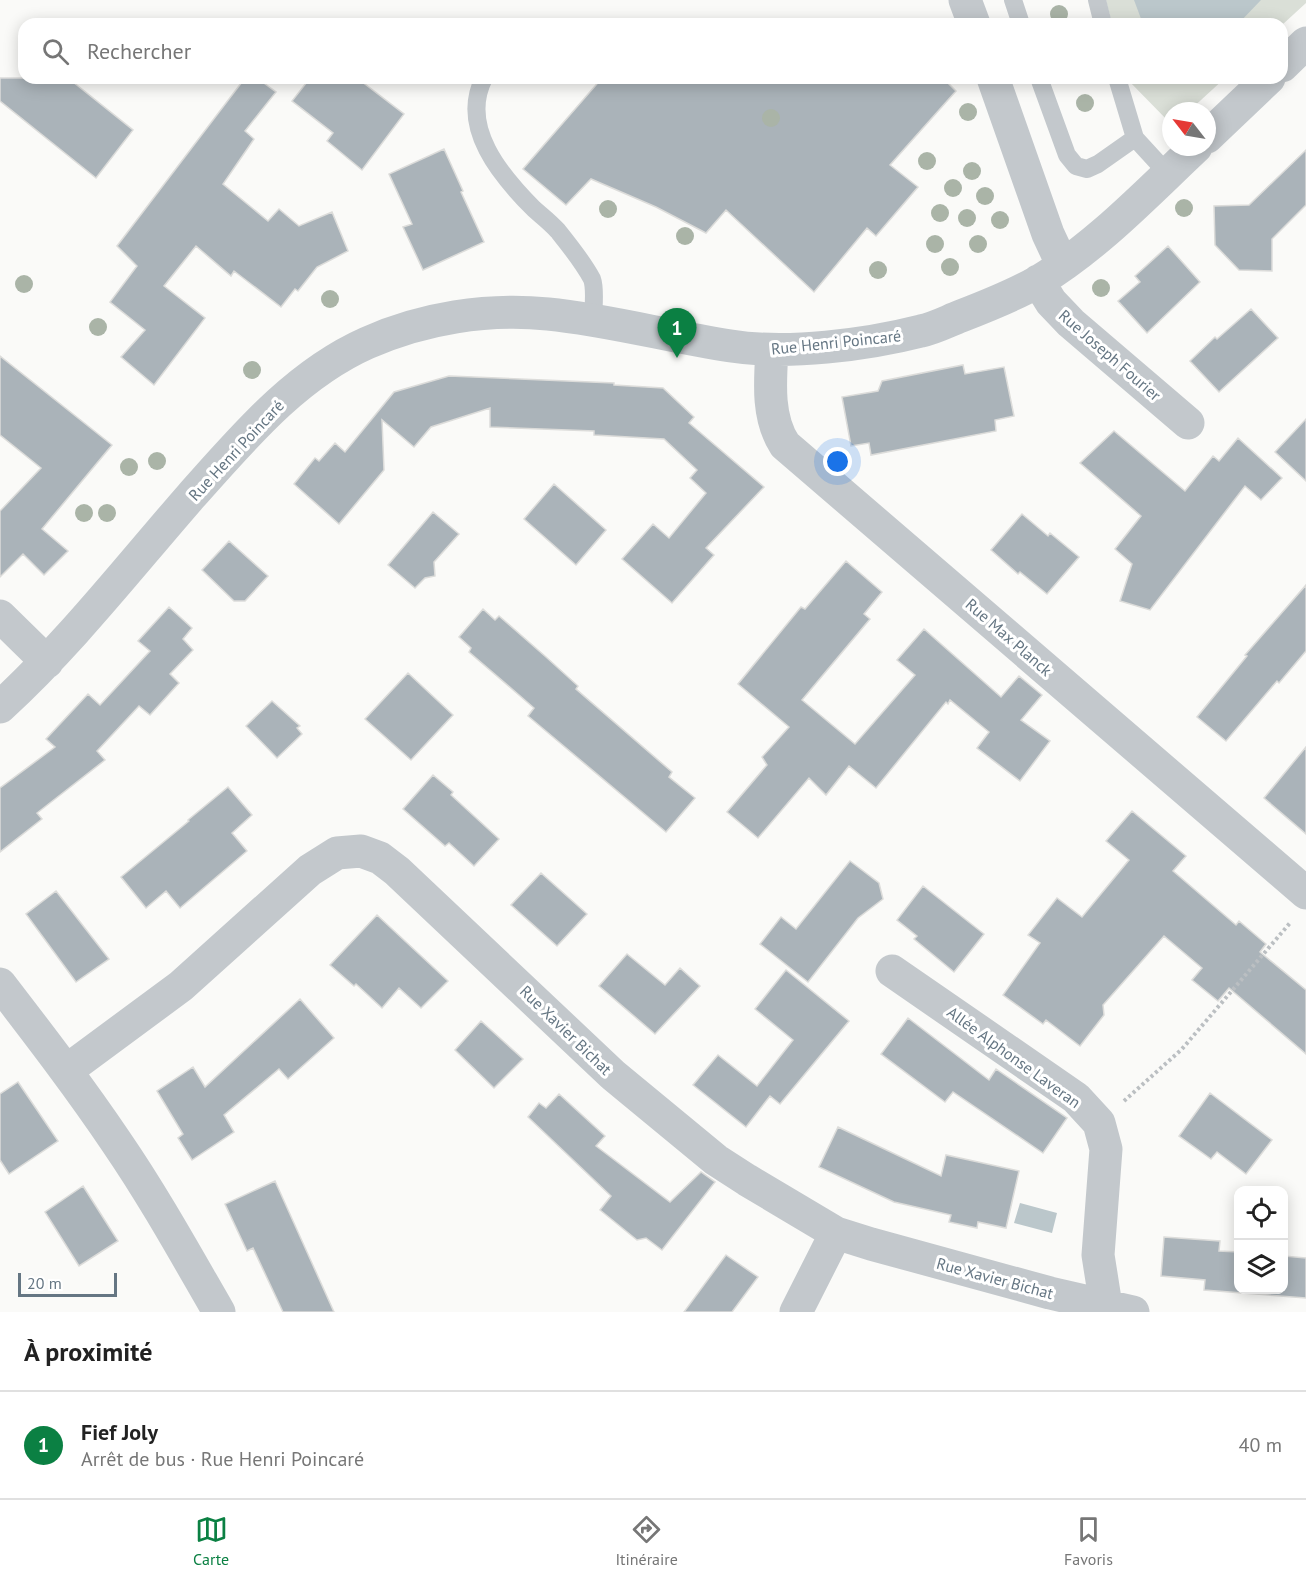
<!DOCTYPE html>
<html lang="fr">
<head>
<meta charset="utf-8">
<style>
  body { margin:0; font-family:"PT Sans",sans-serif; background:#f2f2f2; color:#222 }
  .controls { position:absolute; right:18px; bottom:18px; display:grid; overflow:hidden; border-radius:12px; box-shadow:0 3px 15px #0003 }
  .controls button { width:54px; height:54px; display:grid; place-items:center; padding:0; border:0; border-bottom:2px solid #e0e0e0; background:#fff; color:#222; font:30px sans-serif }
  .compass { position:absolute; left:1162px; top:102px; width:54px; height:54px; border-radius:50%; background:#fff; box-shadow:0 3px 15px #0003; rotate:301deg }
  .scale { position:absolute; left:18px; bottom:15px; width:99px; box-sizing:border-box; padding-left:6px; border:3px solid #657683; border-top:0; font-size:16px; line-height:21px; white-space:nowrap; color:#657683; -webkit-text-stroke:4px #fff; paint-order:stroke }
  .you { position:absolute; left:838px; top:462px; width:21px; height:21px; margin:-15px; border:4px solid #fff; border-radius:50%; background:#1a73e8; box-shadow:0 0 0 9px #1a73e833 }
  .badge { display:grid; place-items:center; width:39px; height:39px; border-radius:50%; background:#0b8043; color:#fff; font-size:20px; font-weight:700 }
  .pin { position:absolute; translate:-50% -50px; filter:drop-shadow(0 2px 3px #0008) }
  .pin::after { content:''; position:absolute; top:32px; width:21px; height:18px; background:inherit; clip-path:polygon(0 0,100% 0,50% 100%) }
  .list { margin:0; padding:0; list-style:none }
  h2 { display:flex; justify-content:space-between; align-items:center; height:78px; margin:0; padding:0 24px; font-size:26px }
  h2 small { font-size:20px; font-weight:400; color:#767676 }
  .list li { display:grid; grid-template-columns:39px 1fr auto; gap:18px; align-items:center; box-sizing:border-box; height:108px; padding:0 24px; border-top:2px solid #e0e0e0 }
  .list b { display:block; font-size:22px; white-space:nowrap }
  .list p { margin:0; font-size:20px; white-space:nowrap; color:#767676 }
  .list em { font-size:20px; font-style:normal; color:#767676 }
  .icon { flex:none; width:33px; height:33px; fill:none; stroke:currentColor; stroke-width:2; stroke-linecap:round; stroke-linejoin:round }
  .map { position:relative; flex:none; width:1306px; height:1312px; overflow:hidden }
  .search { position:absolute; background:#fff; box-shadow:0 3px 15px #0003; left:18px; right:18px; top:18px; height:66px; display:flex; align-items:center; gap:15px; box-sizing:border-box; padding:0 21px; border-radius:18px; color:#767676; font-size:22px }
  .sheet { height:186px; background:#fff }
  nav { display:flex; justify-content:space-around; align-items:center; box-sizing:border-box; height:84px; border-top:2px solid #e0e0e0; background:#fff; font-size:16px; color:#767676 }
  nav a { display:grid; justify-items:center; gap:3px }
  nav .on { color:#0b8043 }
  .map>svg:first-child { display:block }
  .green { fill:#dadfd7 }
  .water { fill:#bbc7cb }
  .building { fill:#aab3b9; stroke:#dcdcda; stroke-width:1.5 }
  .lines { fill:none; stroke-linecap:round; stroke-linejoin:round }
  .path { stroke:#bbbfc2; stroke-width:4; stroke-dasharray:3 3; stroke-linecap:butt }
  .lane { stroke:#c3c8cc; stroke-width:18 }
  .street { stroke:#c3c8cc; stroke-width:33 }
  .tree { fill:#aab4a7 }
  .labels { text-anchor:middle; stroke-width:6; stroke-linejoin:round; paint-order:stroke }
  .street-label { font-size:16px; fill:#657683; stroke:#fff }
</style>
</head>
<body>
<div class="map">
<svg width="1306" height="1312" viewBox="0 0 1306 1312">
  <rect width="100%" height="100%" fill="#fafaf8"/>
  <path class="green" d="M1106 0H1306V3L1282 25 1112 24Z
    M1126 78H1225L1189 111H1171V124Z"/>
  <path class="water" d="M1134 0H1261L1238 24H1143Z
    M1020 1203 1057 1213 1052 1233 1014 1223Z"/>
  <path class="building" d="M0 78H68L133 130 96 178 0 101Z
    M245 78H257L276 92 245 131 254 139 223 184 268 221 279 209 299 226 332 212 348 251 317 267 298 291 295 289 281 307 234 271 231 276 196 246 164 286 205 318 154 385 121 357 145 330 110 302 137 266 117 246Z
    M310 78H357L404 114 362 170 327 141 333 133 292 101Z
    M602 78H943L956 91 890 165 918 187 876 236 867 228 814 292 726 210 706 233 656 207 591 179 566 205 523 169Z
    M444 149 463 191 461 192 484 242 423 270 403 227 412 224 389 174Z
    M1306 150V205L1272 239V271L1239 270 1215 245 1214 206 1249 205Z
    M1168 246 1200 282 1147 333 1118 301 1140 282 1135 276Z
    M1251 309 1278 338 1219 392 1190 361 1215 337 1217 339Z
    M0 356 112 445 42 529 68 551 44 575 23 554 0 577V511L41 468 0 435Z
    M963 365 965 374 1004 367 1014 416 995 420 996 431 871 455 869 443 851 446 842 397 878 391 882 381Z
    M449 376 614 383V385L663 388 694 417 689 423 764 487 706 548 714 555 672 603 622 559 653 524 669 538 706 493 690 478 697 470 664 439 594 435V431L490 427V408L431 427 414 447 382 420 384 470 339 524 294 484 315 458 319 461 335 443 345 452 394 392Z
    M1306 419V481L1275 452Z
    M1114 431 1185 491 1213 456 1219 461 1238 438 1282 478 1261 500 1245 486 1150 610 1120 601 1132 564 1115 549 1141 516 1080 463Z
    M554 484 606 530 576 565 524 519Z
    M433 512 459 534 434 562 435 576 425 578 415 588 388 565Z
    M1022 514 1048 536 1050 533 1079 557 1047 594 1020 572 1018 574 991 550Z
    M229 541 268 576 245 601H234L202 570Z
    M846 561 882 592 864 614 870 619 802 700 855 744 915 675 897 660 924 629 1001 697 1019 676 1042 695 1021 720 1050 741 1020 781 977 748 989 732 950 700 948 704 946 702 876 788 849 766 826 795 809 778 758 838 727 812 767 765 762 757 789 727 738 684 801 607 805 609Z
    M1306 585V651L1279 683 1277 681 1226 741 1197 717 1247 656 1245 655Z
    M169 607 192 628 183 639 193 650 170 674 179 683 150 715 139 706 97 751 105 760 37 813 42 819 0 852V788L55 747 46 739 88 694 100 705 150 651 138 641Z
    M483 609 495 620 499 616 546 657 578 686 576 689 672 772 669 777 695 798 666 832 528 716 534 708 469 652 471 648 459 637Z
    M408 673 453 715 411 760 365 719Z
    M272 701 300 726 297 728 302 734 277 758 246 726Z
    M1306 747V834L1264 798Z
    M433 775 453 792 451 795 499 839 474 866 449 843 445 846 403 809Z
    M228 787 252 815 232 833 247 851 180 908 166 891 146 908 121 877 189 821 188 820Z
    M1132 811 1186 856 1173 871 1236 925 1239 921 1266 944 1260 952 1306 990V1054L1229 988 1218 1001 1192 980 1202 968 1164 936 1103 1005 1104 1015 1080 1046 1046 1020 1043 1024 1003 995 1040 943 1028 935 1057 898 1082 917 1129 860 1106 841Z
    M850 861 879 883 883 899 858 918 808 982 760 944 781 917 796 929Z
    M541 873 587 914 557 946 511 905Z
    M923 886 984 934 954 972 914 939 917 936 897 920Z
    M56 891 109 959 76 982 26 914Z
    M377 915 448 981 421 1008 399 988 382 1008 356 984 354 986 330 965Z
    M627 954 665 985 680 968 700 986 655 1034 599 986Z
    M786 970 849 1021 780 1104 770 1096 746 1127 693 1085 718 1055 757 1086 793 1040 755 1009Z
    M300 999 334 1038 288 1079 279 1069 224 1115 234 1132 192 1160 178 1138 183 1134 157 1091 193 1067 205 1087Z
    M908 1018 989 1080 996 1069 1067 1118 1043 1153 953 1092 945 1102 881 1054Z
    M481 1021 523 1059 494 1088 455 1050Z
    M18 1082 58 1141 9 1174 0 1160V1094Z
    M1210 1093 1272 1140 1246 1174 1217 1152 1211 1159 1179 1136Z
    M559 1094 605 1136 596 1146 670 1202 701 1172 715 1182 662 1250 646 1238 637 1240 600 1210 611 1196 528 1117 539 1103 546 1108Z
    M838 1127 941 1176 946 1155 1019 1171 1006 1228 978 1222 977 1228 949 1222 951 1215 894 1202 819 1167Z
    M275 1181 311 1261 334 1312H283L253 1248 247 1251 225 1204Z
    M83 1186 118 1241 79 1266 45 1212Z
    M1164 1237 1220 1241 1219 1251 1239 1252V1290H1284V1256L1306 1258V1298L1204 1290 1205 1280 1161 1276Z
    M726 1255 758 1277 732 1312H684Z"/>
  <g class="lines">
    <path class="path" d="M1124 1101 1182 1049 1290 923"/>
    <path class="lane" d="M1013 0 1021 24
      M1097 0 1103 24
      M484 78C459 127 501 176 534 209 542 216 551 223 558 231 570 246 583 262 592 279 596 290 593 309 593 320
      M1039 78 1067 155 1076 166 1087 169 1098 164 1135 138
      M1117 78 1135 138 1168 174"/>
    <path class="street" d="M965 0 974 24
      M1282 66 1306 43
      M993 78 1048 234 1062 264
      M1207 137 1269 78
      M1038 281 1051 302 1071 323 1188 423
      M772 350C770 382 767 418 785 445L1306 893
      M0 616 47 662
      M0 707C70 643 129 567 191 496 243 438 295 375 367 343 423 318 487 308 548 314 610 320 670 337 731 346 787 355 866 345 921 331 935 328 948 321 961 316 987 306 1015 295 1039 281 1098 245 1146 194 1196 147
      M892 971 1076 1098 1099 1123 1106 1149 1098 1255 1107 1312
      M0 984C40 1036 80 1088 117 1143 154 1197 186 1255 219 1312
      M66 1071 181 986 310 870 337 853 361 851 380 858 397 871 613 1075 716 1160 747 1180 836 1233 871 1244 1050 1293 1133 1312
      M796 1312 836 1233"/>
  </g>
  <g class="tree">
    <circle cx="1059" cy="14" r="9"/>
    <circle cx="1085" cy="103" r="9"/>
    <circle cx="968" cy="112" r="9"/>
    <circle cx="771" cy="118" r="9"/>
    <circle cx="927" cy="161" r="9"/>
    <circle cx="972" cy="171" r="9"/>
    <circle cx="953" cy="188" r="9"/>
    <circle cx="985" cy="196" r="9"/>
    <circle cx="1184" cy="208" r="9"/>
    <circle cx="608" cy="209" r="9"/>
    <circle cx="940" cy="213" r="9"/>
    <circle cx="967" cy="218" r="9"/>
    <circle cx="1000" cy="220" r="9"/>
    <circle cx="685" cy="236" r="9"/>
    <circle cx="935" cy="244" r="9"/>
    <circle cx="978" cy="244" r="9"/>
    <circle cx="950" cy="267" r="9"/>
    <circle cx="878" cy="270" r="9"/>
    <circle cx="24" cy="284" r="9"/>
    <circle cx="1101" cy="288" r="9"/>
    <circle cx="330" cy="299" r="9"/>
    <circle cx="98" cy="327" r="9"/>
    <circle cx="252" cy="370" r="9"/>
    <circle cx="157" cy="461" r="9"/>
    <circle cx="129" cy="467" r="9"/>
    <circle cx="84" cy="513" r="9"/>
    <circle cx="107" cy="513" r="9"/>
  </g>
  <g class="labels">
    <g class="street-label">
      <text transform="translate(836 342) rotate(-6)" y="6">Rue Henri Poincaré</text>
      <text transform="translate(1110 355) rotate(41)" y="6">Rue Joseph Fourier</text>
      <text transform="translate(236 450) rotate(-47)" y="6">Rue Henri Poincaré</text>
      <text transform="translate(1009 637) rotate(41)" y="6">Rue Max Planck</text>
      <text transform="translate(566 1030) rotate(44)" y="6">Rue Xavier Bichat</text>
      <text transform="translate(1014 1057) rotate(36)" y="6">Allée Alphonse Laveran</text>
      <text transform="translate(995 1278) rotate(15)" y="6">Rue Xavier Bichat</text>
    </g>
  </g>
</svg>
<div class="controls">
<button><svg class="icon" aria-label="locate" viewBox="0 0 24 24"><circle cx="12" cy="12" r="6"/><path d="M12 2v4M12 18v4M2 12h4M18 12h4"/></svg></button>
<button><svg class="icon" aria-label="layers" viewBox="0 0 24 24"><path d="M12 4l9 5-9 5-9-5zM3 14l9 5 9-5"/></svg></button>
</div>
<svg class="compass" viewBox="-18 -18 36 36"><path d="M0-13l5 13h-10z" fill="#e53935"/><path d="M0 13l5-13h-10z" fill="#767676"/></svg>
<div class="scale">20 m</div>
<div class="you"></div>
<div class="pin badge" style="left:677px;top:358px">1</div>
<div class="search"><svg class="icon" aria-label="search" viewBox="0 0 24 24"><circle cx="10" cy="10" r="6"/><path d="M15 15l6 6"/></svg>Rechercher</div>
</div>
<section class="sheet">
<h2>À proximité<small></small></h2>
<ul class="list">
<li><span class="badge">1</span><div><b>Fief Joly</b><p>Arrêt de bus · Rue Henri Poincaré</p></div><em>40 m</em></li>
</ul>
</section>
<nav>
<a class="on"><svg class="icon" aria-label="map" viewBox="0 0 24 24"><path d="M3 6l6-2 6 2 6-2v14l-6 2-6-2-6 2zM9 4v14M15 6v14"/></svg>Carte</a>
<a><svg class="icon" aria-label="directions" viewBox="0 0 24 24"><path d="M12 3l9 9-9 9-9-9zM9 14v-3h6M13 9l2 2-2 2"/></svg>Itinéraire</a>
<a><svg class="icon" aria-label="saved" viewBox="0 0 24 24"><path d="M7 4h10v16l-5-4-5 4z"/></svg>Favoris</a>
</nav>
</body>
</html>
